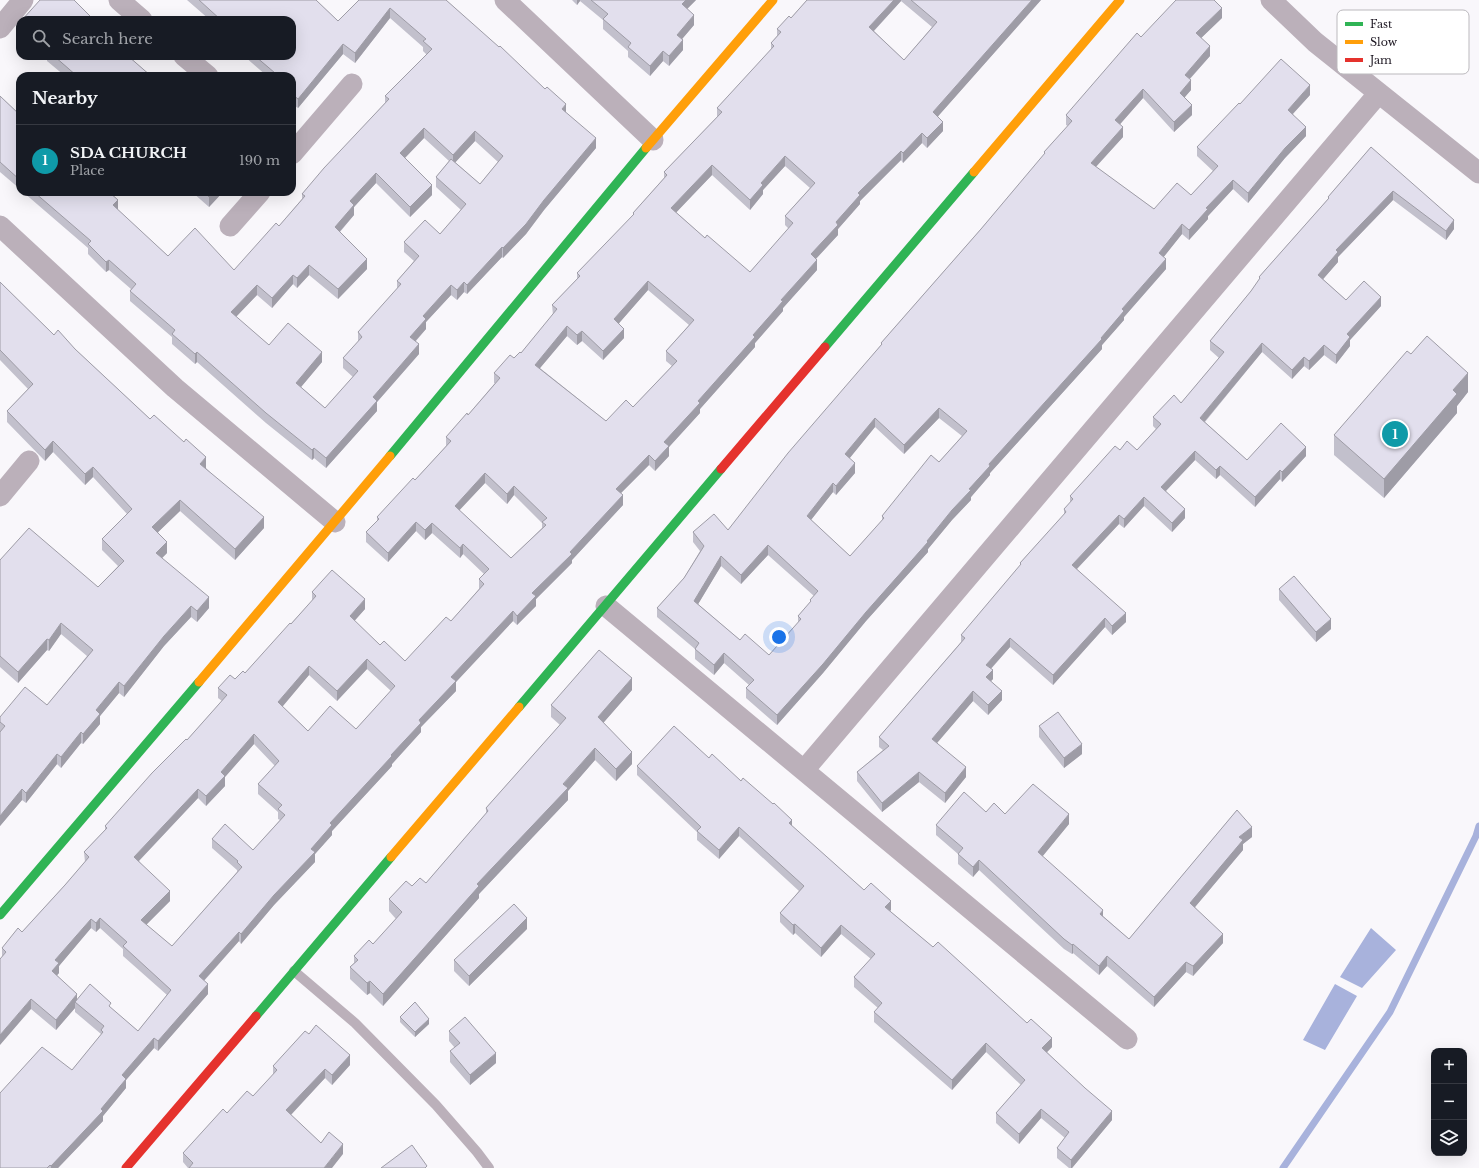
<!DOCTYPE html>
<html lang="en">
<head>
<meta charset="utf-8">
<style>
  body { margin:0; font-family:"Libre Baskerville",serif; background:#20242c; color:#f1f3f6 }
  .controls { position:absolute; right:12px; bottom:12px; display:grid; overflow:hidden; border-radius:8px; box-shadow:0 4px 16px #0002 }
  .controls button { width:36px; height:36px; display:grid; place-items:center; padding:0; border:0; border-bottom:1px solid #363941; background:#171b24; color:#f1f3f6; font:20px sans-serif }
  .you { position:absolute; left:779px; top:637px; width:14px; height:14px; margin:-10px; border:3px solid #fff; border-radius:50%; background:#1a73e8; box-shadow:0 0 0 6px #1a73e833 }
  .badge { display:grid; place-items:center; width:26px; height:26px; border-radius:50%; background:#6a656e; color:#fff; font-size:13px; font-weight:700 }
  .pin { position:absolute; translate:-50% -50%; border:2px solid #fff; box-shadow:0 1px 4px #0006 }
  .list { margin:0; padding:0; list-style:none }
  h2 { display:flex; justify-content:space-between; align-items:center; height:52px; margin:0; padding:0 16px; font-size:17px }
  h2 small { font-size:13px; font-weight:400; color:#9ea1a6 }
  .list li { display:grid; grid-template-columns:26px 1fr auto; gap:12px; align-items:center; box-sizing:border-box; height:72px; padding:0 16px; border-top:1px solid #363941 }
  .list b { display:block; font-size:15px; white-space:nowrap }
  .list p { margin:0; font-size:13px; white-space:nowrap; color:#9ea1a6 }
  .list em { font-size:13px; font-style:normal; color:#9ea1a6 }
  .icon { flex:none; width:22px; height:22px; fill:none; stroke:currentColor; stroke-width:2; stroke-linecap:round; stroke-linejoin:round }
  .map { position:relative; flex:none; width:1479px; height:1168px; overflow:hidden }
  .search { position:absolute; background:#171b24; box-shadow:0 4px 16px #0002; left:16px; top:16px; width:280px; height:44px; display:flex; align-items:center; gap:10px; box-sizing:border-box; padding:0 14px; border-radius:12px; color:#9ea1a6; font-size:15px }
  .panel { position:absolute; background:#171b24; box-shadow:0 4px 16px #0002; left:16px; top:72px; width:280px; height:124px; border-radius:12px }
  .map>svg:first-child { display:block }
  .water { fill:#a8b2dc }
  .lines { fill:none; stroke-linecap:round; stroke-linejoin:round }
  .stream { stroke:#a8b2dc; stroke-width:7 }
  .lane { stroke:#bbb0ba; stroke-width:10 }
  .street { stroke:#bbb0ba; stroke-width:21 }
  .fast { stroke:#30b455; stroke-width:9 }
  .slow { stroke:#ff9f0a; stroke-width:9 }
  .jam { stroke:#e5322d; stroke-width:9 }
  .wall { fill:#c2c0cc; fill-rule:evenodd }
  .shaded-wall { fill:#9e9ca6 }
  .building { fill:#e2dfed; stroke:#9e9ca6; fill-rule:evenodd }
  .key { fill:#fff; stroke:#bbb9bd; stroke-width:1 }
  .key-label { font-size:11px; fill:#1d1722 }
</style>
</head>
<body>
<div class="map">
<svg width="1479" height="1168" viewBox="0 0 1479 1168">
  <rect width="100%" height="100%" fill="#f9f7fb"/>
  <path class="water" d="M1371 928 1396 950 1362 988 1340 977Z
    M1335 984 1357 996 1325 1050 1303 1040Z"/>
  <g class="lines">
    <path class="stream" d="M1283 1168 1390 1012 1476 836 1479 826"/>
    <path class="lane" d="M294 971 355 1023 436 1105 477 1152 489 1168"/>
    <path class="street" d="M119 0 142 20
      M505 0 653 140
      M1271 0 1315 42 1479 173
      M0 28 23 0
      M184 56 208 76
      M292 154 352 84
      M0 226 175 388 335 522
      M230 226 260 192
      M0 496 29 461
      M606 606 1127 1039
      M805 769 1378 94"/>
    <path class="fast" d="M825 347 974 172
      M390 456 646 148
      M519 707 721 469
      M0 915 199 682
      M256 1016 391 857"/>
    <path class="slow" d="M646 148 773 0
      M974 172 1120 0
      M199 682 390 456
      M391 857 519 707"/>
    <path class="jam" d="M721 469 825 347
      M126 1168 256 1016"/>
  </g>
  <path class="wall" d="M187 0H316L338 21 359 0H446L566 113 596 148 544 210 526 234 503 258 502 257 467 294 464 292 457 300 451 295 426 322V329L416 341 419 354 377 402V411L326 468 314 458 312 460 266 423 197 362 195 364 172 344V337L130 301V291L131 289 109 270 106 272 88 254V248L23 192H109L118 210 168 256 234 270 279 226 302 199V194L385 103V96L427 55 423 51V47L390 18 355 63 343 54 298 108 292 104V76H267L244 56H292V20H210ZM424 138 449 161 436 177V187L461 210 440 234 404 242V252L414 261 397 281V289L358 332V342L343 358V368L353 377 325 408 301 387 322 362 269 345 236 317 257 295 272 308 293 284 297 288 309 275 338 299 367 269 340 232 354 215V207L376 183 410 217 432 195 405 158ZM475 141 498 162 480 184 455 162Z
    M572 0H696L687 9 694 25 682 39 683 50 669 66 663 61 650 76 628 57V51L603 29V20L580 1 577 5Z
    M807 0H1041L938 116 943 131 927 148 922 143 903 163 901 160 860 201V204L838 229V235L816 259 817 270 783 308V311L755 343V347L700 409V413L669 447V456L655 471 649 465 621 493 623 505 572 560V563L536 599V606L517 625 513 621 456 682V691L421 727V732L392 764V766L332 831V835L315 854V862L274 905 241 944 239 941 204 981 208 994 158 1051 154 1048 126 1080V1088L103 1116V1121L58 1168H0L72 1070 101 1035V1034L75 1012V1008L56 1030 31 1009 2 957V948L22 932 65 885 85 862 84 852 105 830V826L187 740 222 701 218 698V688L245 673 312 601V592L365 609 354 621 380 645 405 661 451 621 479 589V579L484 574 463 554 460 558 432 533 425 540 416 531 388 562 366 542V532L377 521V517L415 480 446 446V437L468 415 495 383H494V373L521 353 553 315 552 305 577 279V273L633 216V213L664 178V172L717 117V108L771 50V43L777 36V29L791 18ZM901 1 932 27 904 60 874 31ZM785 166 810 188 785 216V225L789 229 750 272 705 238 676 212 712 175 750 210 763 194V190ZM648 290 689 325 666 351V361L672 366 633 407 606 421 540 368 567 336 577 345 582 341 603 360 624 338 619 323ZM485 483 507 504 514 495 542 523V528L511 558 459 510ZM367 669 391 691 356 729 308 731 282 706 309 675 337 701ZM254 744 275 766 258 784V794L278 812V819L280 820 253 850 212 839V848L237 870V872L172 946 146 925 170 901 139 861 198 798 206 806 225 786V777ZM91 928 96 932 100 928 123 949V956L167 995 138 1031 111 1008 77 999 57 975 59 973V966Z
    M1222 18 1201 38 1210 56 1190 79 1191 90 1184 97 1192 115 1174 132 1143 98 1120 124 1123 137 1096 167 1154 209 1191 195 1213 171 1197 156V147L1240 104 1310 95 1293 114 1306 136 1285 158 1248 203 1233 189 1208 216V219L1189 240 1182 234 1163 257 1166 269 1124 317V320L1102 345V349L990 473V475L971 497V500L952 520 928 549V552L866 621 823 673 777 725 746 698V688L749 685 724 663 714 675 695 659V649L657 617V608L684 578 700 551 693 542V532L728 530 881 345V343L981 229 1044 155V152L1068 126 1066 125V115L1141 37ZM939 418 962 436 939 462 882 516V521L850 556 811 520 833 492 836 495 855 473 849 458 875 427 904 454ZM768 555 814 596 810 600V603L798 616V623L769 655 740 640 698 604 721 566 741 584Z
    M47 56H128L151 76H65L47 61Z
    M0 96 20 115V189L0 172Z
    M1371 147 1454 229 1446 240 1393 200 1338 257V262L1323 279 1346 300 1381 306 1350 340V346L1336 364 1324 355 1309 370 1304 366 1292 379 1262 352 1205 422 1247 460 1306 456 1282 482 1280 479 1255 507 1220 475 1216 479 1195 460 1166 491 1185 518 1172 532 1144 506 1124 528 1119 524 1077 569 1126 622 1112 635 1105 627 1053 685 1010 647 991 669 993 679 991 681 1002 700 988 715 973 701 936 743 966 777 945 803 919 782 882 812 857 781V772L883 750 879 747V737L961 642V635L1020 566V563L1064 515V509L1070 503V496L1120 450H1137L1156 429 1153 426V417L1181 403 1219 358 1210 350V341L1251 291 1259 280V277L1328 199V197Z
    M192 192H223L209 207Z
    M0 282 54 335 75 349 150 419 206 468 264 528 235 560 180 511 158 532 167 553 162 558 209 608 197 622 191 617 164 646 124 697 119 693 100 716V724L83 744 81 743 61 768 57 764 26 803 22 800 0 826V717L47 705 87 656 61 634 49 651 47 650 18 683 0 667V560L98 587 118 566 102 550V539L127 514 93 477 85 485 53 452 45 461 7 422V411L28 389 0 360Z
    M1411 354 1468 392 1457 406V413L1384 498 1334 455V435Z
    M1279 589 1331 629 1316 642 1279 600Z
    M632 690 603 723 632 764 616 781 595 760 568 791V800L479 894V898L383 1006 370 993 367 995 350 979V967L354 963V956L373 944 396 919 389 911V899L412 886 426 883 486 814V808L560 725 551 717V705Z
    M1039 726 1082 754 1064 768 1039 737Z
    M709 758 741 781 864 890 891 910 890 911 1052 1047 1047 1052 1112 1120 1072 1168H1069L1057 1158V1148L1065 1138 1041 1118 1019 1144 996 1123V1113L1021 1085 986 1052 952 1090 874 1022V1012L878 1008 854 987V977L871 959 841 934 821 957 795 933 793 935 780 922V913L799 891 739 836 719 859 697 840V832L637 775V766Z
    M1237 810 1252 837 1243 844V850L1195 907 1223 943 1193 976 1186 972 1154 1007 1107 966 1099 975 1073 953 1072 954 1064 949 979 870 973 877 958 864V854L936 835V825L986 812 1005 814 1069 824 1042 856 1103 916 1129 939Z
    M527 929 469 986 454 971V960Z
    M400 1017 429 1024 415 1037 400 1022Z
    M449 1031 496 1063 470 1085 450 1062V1051L455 1048 449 1041Z
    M309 1034 350 1065 332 1085 325 1078 291 1115 321 1143 343 1154 188 1168 183 1162V1153L227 1113 253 1096 273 1075V1066Z"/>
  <path class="shaded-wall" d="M577 0H580V1L577 5Z
    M686 0H696L682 14V4Z
    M894 0H901V1L869 36V27Z
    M1032 0H1041L933 122V112Z
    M390 8V18L355 63V53Z
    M1222 8V18L1196 43V33Z
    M694 15V25L677 45V35Z
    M683 40V50L669 66V56Z
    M343 44V54L298 108V99Z
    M1210 46V56L1185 84V75Z
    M663 51V61L650 76V66Z
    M1191 80V90L1180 103V93Z
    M1310 85V95L1288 119V110Z
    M1143 89V98L1115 130V120Z
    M566 104V114L562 109Z
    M1192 105V115L1174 132V122Z
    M943 122V131L927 148V138Z
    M1123 127V137L1091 172V163Z
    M1306 127V136L1285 158 1248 203V193L1285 148Z
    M424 128V138L400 163V153Z
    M475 131V141L453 165V155Z
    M922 133V143L903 163V153Z
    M596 138V148L544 210 526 234 503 258V248Z
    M901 151V160L860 201V204L838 229V235L811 264V254L858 193Z
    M785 156V166L763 190V194L750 210V200L761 183Z
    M712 165V175L671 218V208Z
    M376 173V183L354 207V215L335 237V227L350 201Z
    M1233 180V189L1208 216V219L1189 240V230L1206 208Z
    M432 185V195L410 217V207Z
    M1393 191V200L1338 257V262L1318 285V275L1336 250Z
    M214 192H223L209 207V197Z
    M118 200V210L113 205Z
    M1454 220V229L1446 240V231Z
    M1182 224V234L1159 263V253Z
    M502 247V257L467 294V285Z
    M367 259V269L338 299V289Z
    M1166 259V269L1124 317V320L1102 345V349L990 473V475L971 497V500L952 520 928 549V552L866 621 823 673 777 725V715L927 541 989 464 1101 338 1122 309Z
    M109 260V270L106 272V262Z
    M817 260V270L783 308V311L755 343V347L700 409V413L669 447V456L655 471V461L664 442 753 335 781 300Z
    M309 265V275L297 288V278Z
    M293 275V284L272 308V298Z
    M648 281V290L614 329V319Z
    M464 282V292L457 300V290Z
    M257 285V295L231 322V312Z
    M451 285V295L426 322V329L410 347V337L423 316Z
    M1381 297V306L1350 340V346L1336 364V355L1347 334Z
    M567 326V336L535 374V365Z
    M624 329V338L603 360V351Z
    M582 331V341L577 345V335Z
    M1262 343V352L1200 427V418Z
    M419 344V354L377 402V411L326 468V458L373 397Z
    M1324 345V355L1309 370V361Z
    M197 352V362L195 364V354Z
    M322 352V362L296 393V383Z
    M1304 357V366L1292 379V370Z
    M1468 373V392L1457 406V413L1384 498V479L1453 390Z
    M939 408V418L904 454V445Z
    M875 418V427L845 464V454Z
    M53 441V452L45 461V450Z
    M1306 447V456L1282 482V472Z
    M314 448V458L312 460V450Z
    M1195 451V460L1161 496V487Z
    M649 455V465L616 498V489Z
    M206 457V468L200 474V464Z
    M855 463V473L836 495V486Z
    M1220 466V475L1216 479V470Z
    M93 467V477L85 485V474Z
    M1280 470V479L1255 507V497Z
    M485 473V483L455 515V506Z
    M833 483V492L807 525V516Z
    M514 486V495L507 504V494Z
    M623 495V505L572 560V563L536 599V606L517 625V616L532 593Z
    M1144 497V506L1124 528V519Z
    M180 500V511L152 538V527Z
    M1185 509V518L1172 532V523Z
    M1119 515V524L1072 574V565Z
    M264 517V528L235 560V549Z
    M416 522V531L388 562V553Z
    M432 523V533L425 540V530Z
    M167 542V553L156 564V553Z
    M463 544V554L460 558V548Z
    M768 545V555L741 584V575Z
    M721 556V566L694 611V601Z
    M209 597V608L197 622V611Z
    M365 599V609L350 626V616Z
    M191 606V617L164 646 124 697V686L164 636Z
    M513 611V621L456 682V691L421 727V732L392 764V766L332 831V835L315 854V862L274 905 241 944V934L311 849 330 823 391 755 419 720 451 677Z
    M1126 613V622L1112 635V626Z
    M1105 618V627L1053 685V675Z
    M1331 619V629L1316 642V632Z
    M61 623V634L49 651V640Z
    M1010 638V647L986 674V665Z
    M47 639V650L18 683V672Z
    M724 653V663L714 675V665Z
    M367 659V669L337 701V691Z
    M309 666V675L278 712V702Z
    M993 670V679L986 686V677Z
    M632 678V690L598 729V717Z
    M119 682V693L100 716V724L83 744V734L96 710Z
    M973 691V701L932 749V739Z
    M1002 691V700L988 715V705Z
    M81 732V743L61 768V757Z
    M254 734V744L225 777V786L206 806V796L221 772Z
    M1082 744V754L1064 768V758Z
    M595 748V760L568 791V800L479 894V898L383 1006V994L477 884Z
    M632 752V764L616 781V769Z
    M57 754V764L26 803V793Z
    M966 767V777L945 803V793Z
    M919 772V782L882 812V803Z
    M22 789V800L0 826V816Z
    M198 789V798L134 866V857Z
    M1069 814V824L1038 862V852Z
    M792 820V829L789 823Z
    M739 827V836L719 859V850Z
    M1252 827V837L1243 844V850L1190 913V903L1239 837Z
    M979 860V870L973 877V867Z
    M170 891V901L141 930V920Z
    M891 901V910L885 916V907Z
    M1103 910V920L1100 914Z
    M100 918V928L96 932V923Z
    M527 918V929L469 986V976Z
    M91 919V928L59 966V973L52 981V971L55 960Z
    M795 924V933L793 935V925Z
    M841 925V934L821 957V948Z
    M239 932V941L199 986V976Z
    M1223 934V943L1193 976V966Z
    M1073 944V953L1072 954V945Z
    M1107 956V966L1099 975V966Z
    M1186 962V972L1154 1007V997Z
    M370 981V993L367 995V983Z
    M208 984V994L158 1051V1041Z
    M77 994V1004L75 1002V1008L56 1030V1020Z
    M31 999V1009L0 1045V1035Z
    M429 1019V1024L415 1037V1032Z
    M154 1038V1048L126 1080V1088L103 1116V1121L58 1168H51V1166L101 1109 122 1075Z
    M1052 1038V1047L1042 1057V1048Z
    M986 1043V1052L952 1090V1080Z
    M496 1053V1063L470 1085V1075Z
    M350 1055V1065L332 1085V1075Z
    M325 1069V1078L286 1120V1110Z
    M1041 1109V1118L1019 1144V1134Z
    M1112 1111V1120L1072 1168H1071V1160Z
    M343 1144V1154L332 1168H324Z"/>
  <path class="building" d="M40 0H74L94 20H22Z
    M199 0H316L338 21 359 0H446L499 47 500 46 545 89 547 87 566 104 562 109 596 138 544 200 526 224 503 248 502 247 467 285 464 282 457 290 451 285 423 316 426 319 410 337 419 344 373 397 377 401 326 458 314 448 312 450 266 413 197 352 195 354 172 334 175 330 130 291 136 284 109 260 106 262 88 244 91 241 34 192H109L118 200 113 205 168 256 195 228 234 270 276 223 279 226 305 196 302 194 324 168 389 99 385 96 432 49 423 41 426 39 390 8 355 53 343 44 298 99 292 94V76H273L275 73 255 56H292V20H221ZM424 128 453 155 475 131 503 156 480 184 451 159 436 177 466 204 440 234 425 220 404 242 419 256 397 281 401 284 358 332 362 337 343 358 358 371 325 408 296 383 322 352 288 323 269 345 231 312 257 285 272 298 293 275 297 278 309 265 338 289 367 259 335 227 354 205 350 201 376 173 410 207 432 185 400 153Z
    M591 0H686L682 4 694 15 677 35 683 40 669 56 663 51 650 66 628 47 631 43 603 19 608 14Z
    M807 0H894L869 27 904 60 937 22 911 0H1032L933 112 943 122 927 138 922 133 903 153 901 151 858 193 860 195 836 222 838 225 811 254 817 260 781 300 783 301 753 335 755 337 698 401 700 403 664 442 669 446 655 461 649 455 616 489 623 495 570 552 572 554 532 593 536 596 517 616 513 611 451 677 456 681 419 720 421 723 391 755 392 756 330 823 332 825 311 849 315 852 274 895 241 934 239 932 199 976 208 984 158 1041 154 1038 122 1075 126 1079 101 1109 103 1111 51 1166 50 1165 47 1168H0V1093L42 1047 72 1070 103 1032 101 1030 104 1026 75 1002 90 984 111 1003 109 1006 138 1031 171 990 123 946 127 942 100 918 96 923 91 919 55 960 59 963 52 971 77 994 56 1020 31 999 0 1035V959L6 952 2 948 18 928 22 932 65 885 89 857 84 852 107 828 105 826 152 773 186 739 187 740 227 695 218 688 230 675 235 679 243 671 245 673 290 623 291 624 316 596 312 592 332 570 365 599 350 616 380 645 384 641 405 661 446 617 451 621 484 584 479 579 489 569 463 544 460 548 432 523 425 530 416 522 388 553 366 532 379 519 377 517 413 478 415 480 451 441 446 437 467 413 468 415 500 378 494 373 510 355 514 358 520 352 521 353 557 309 552 305 580 276 577 273 634 214 633 213 667 175 664 172 722 112 717 108 774 46 771 43 781 32 777 29 789 16 791 18ZM785 156 815 183 785 216 793 223 750 272 707 235 705 238 671 208 712 165 750 200 763 185 761 183ZM648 281 694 320 666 351 677 361 633 407 626 400 606 421 535 365 567 326 577 335 582 331 603 351 624 329 614 319ZM485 473 507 494 514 486 547 518 542 522 546 525 511 558 455 506ZM367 659 395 686 356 729 330 706 308 731 278 702 309 666 337 691ZM254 734 279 761 258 784 282 805 278 809 285 815 253 850 225 824 212 839 238 861 237 862 242 867 172 946 141 920 170 891 134 857 198 789 206 796 225 776 221 772Z
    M1176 0H1214L1222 8 1196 33 1210 46 1185 75 1191 80 1180 93 1192 105 1174 122 1143 89 1115 120 1123 127 1091 163 1154 209 1177 183 1191 195 1218 166 1197 147 1239 103 1240 104 1281 59 1310 85 1288 110 1306 127 1285 148 1248 193 1233 180 1206 208 1208 209 1189 230 1182 224 1159 253 1166 259 1122 309 1124 311 1101 338 1102 339 989 464 990 466 969 489 971 490 952 510 927 541 928 542 866 612 823 664 777 715 746 688 754 680 724 653 714 665 695 649 699 643 657 608 684 578 704 546 693 532 714 514 728 530 788 453 882 344 881 343 981 229 1045 153 1044 152 1072 121 1066 115 1137 33 1141 37ZM939 408 967 431 939 462 931 455 882 516 884 518 850 556 807 516 833 483 836 486 855 463 845 454 875 418 904 445ZM768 545 818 591 810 600 811 601 798 616 801 619 769 655 745 634 740 640 694 601 721 556 741 575Z
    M54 56H128L151 76H77Z
    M0 96 20 115V180L0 162Z
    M1371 147 1454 220 1446 231 1393 191 1336 250 1338 252 1318 275 1346 300 1364 281 1381 297 1347 334 1350 337 1336 355 1324 345 1309 361 1304 357 1292 370 1262 343 1200 418 1247 460 1281 423 1306 447 1282 472 1280 470 1255 497 1220 466 1216 470 1195 451 1161 487 1185 509 1172 523 1144 497 1124 519 1119 515 1072 565 1126 613 1112 626 1105 618 1053 675 1010 638 986 665 993 670 986 677 1002 691 988 705 973 691 932 739 966 767 945 793 919 772 882 803 857 772 889 746 879 737 965 638 961 635 1021 564 1020 563 1066 512 1064 509 1073 499 1070 496 1115 446 1120 450 1127 441 1137 450 1161 424 1153 417 1174 395 1181 403 1224 352 1210 341 1251 291 1260 278 1259 277 1329 198 1328 197Z
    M204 192H214L209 197Z
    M0 282 54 335 58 330 75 349 150 419 154 415 184 442 186 439 206 457 200 464 264 517 235 549 180 500 152 527 167 542 156 553 209 597 197 611 191 606 164 636 124 686 119 682 96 710 100 714 83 734 81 732 61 757 57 754 26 793 22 789 0 816V732L5 726 0 722V717L25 687 47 705 93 650 61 623 49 640 47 639 18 672 0 656V560L29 528 98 587 124 561 102 539 132 509 93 467 85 474 53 441 45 450 7 411 33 384 0 350Z
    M1427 336 1468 373 1453 390 1457 394 1384 479 1334 435 1407 351 1411 354Z
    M1294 576 1331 619 1316 632 1279 589Z
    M599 650 632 678 598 717 632 752 616 769 595 748 563 784 568 788 477 884 479 886 383 994 370 981 367 983 350 967 358 960 354 956 369 940 373 944 402 912 389 899 406 881 412 886 420 878 426 883 488 811 486 808 566 718 551 705Z
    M1058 712 1082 744 1064 758 1039 726Z
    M674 726 709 758 712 754 741 781 743 778 773 804 774 803 792 820 789 823 864 890 871 883 891 901 885 907 933 947 938 942 1027 1023 1031 1019 1052 1038 1042 1048 1085 1088 1112 1111 1071 1160 1057 1148 1069 1132 1041 1109 1019 1134 996 1113 1025 1080 986 1043 952 1080 874 1012 882 1003 854 977 875 954 841 925 821 948 795 924 793 925 780 913 804 886 739 827 719 850 697 831 701 827 637 766Z
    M1033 784 1069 814 1038 852 1103 910 1100 914 1129 939 1237 810 1252 827 1239 837 1243 840 1190 903 1223 934 1193 966 1186 962 1154 997 1107 956 1099 966 1073 944 1072 945 1064 939 979 860 973 867 958 854 963 848 936 825 964 792 986 812 994 803 1005 814Z
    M514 904 527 918 469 976 454 960Z
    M415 1002 429 1019 415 1032 400 1017Z
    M465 1017 496 1053 470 1075 450 1051 460 1043 449 1031Z
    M316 1025 350 1055 332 1075 325 1069 286 1110 321 1143 329 1132 343 1144 324 1168H189L193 1163 183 1153 223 1109 227 1113 247 1091 253 1096 277 1070 273 1066 305 1031 309 1034Z
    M412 1145 427 1166 425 1168H381Z"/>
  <rect x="1337" y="10" width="132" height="64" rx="6" class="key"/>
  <rect x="1345" y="22" width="18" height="4" fill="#30b455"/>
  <rect x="1345" y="40" width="18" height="4" fill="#ff9f0a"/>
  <rect x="1345" y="58" width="18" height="4" fill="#e5322d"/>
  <g class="key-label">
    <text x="1370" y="28">Fast</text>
    <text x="1370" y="46">Slow</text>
    <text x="1370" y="64">Jam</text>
  </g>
</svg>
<div class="controls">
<button>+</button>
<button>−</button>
<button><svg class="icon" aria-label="layers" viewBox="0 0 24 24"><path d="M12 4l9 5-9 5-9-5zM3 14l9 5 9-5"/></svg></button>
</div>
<div class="you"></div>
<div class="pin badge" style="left:1395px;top:434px;background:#0f9aa8">1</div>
<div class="search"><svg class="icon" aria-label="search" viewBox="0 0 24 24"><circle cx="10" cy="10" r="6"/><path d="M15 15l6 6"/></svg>Search here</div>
<section class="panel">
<h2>Nearby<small></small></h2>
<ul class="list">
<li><span class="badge" style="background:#0f9aa8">1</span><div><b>SDA CHURCH</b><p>Place</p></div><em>190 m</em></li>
</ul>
</section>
</div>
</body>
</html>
